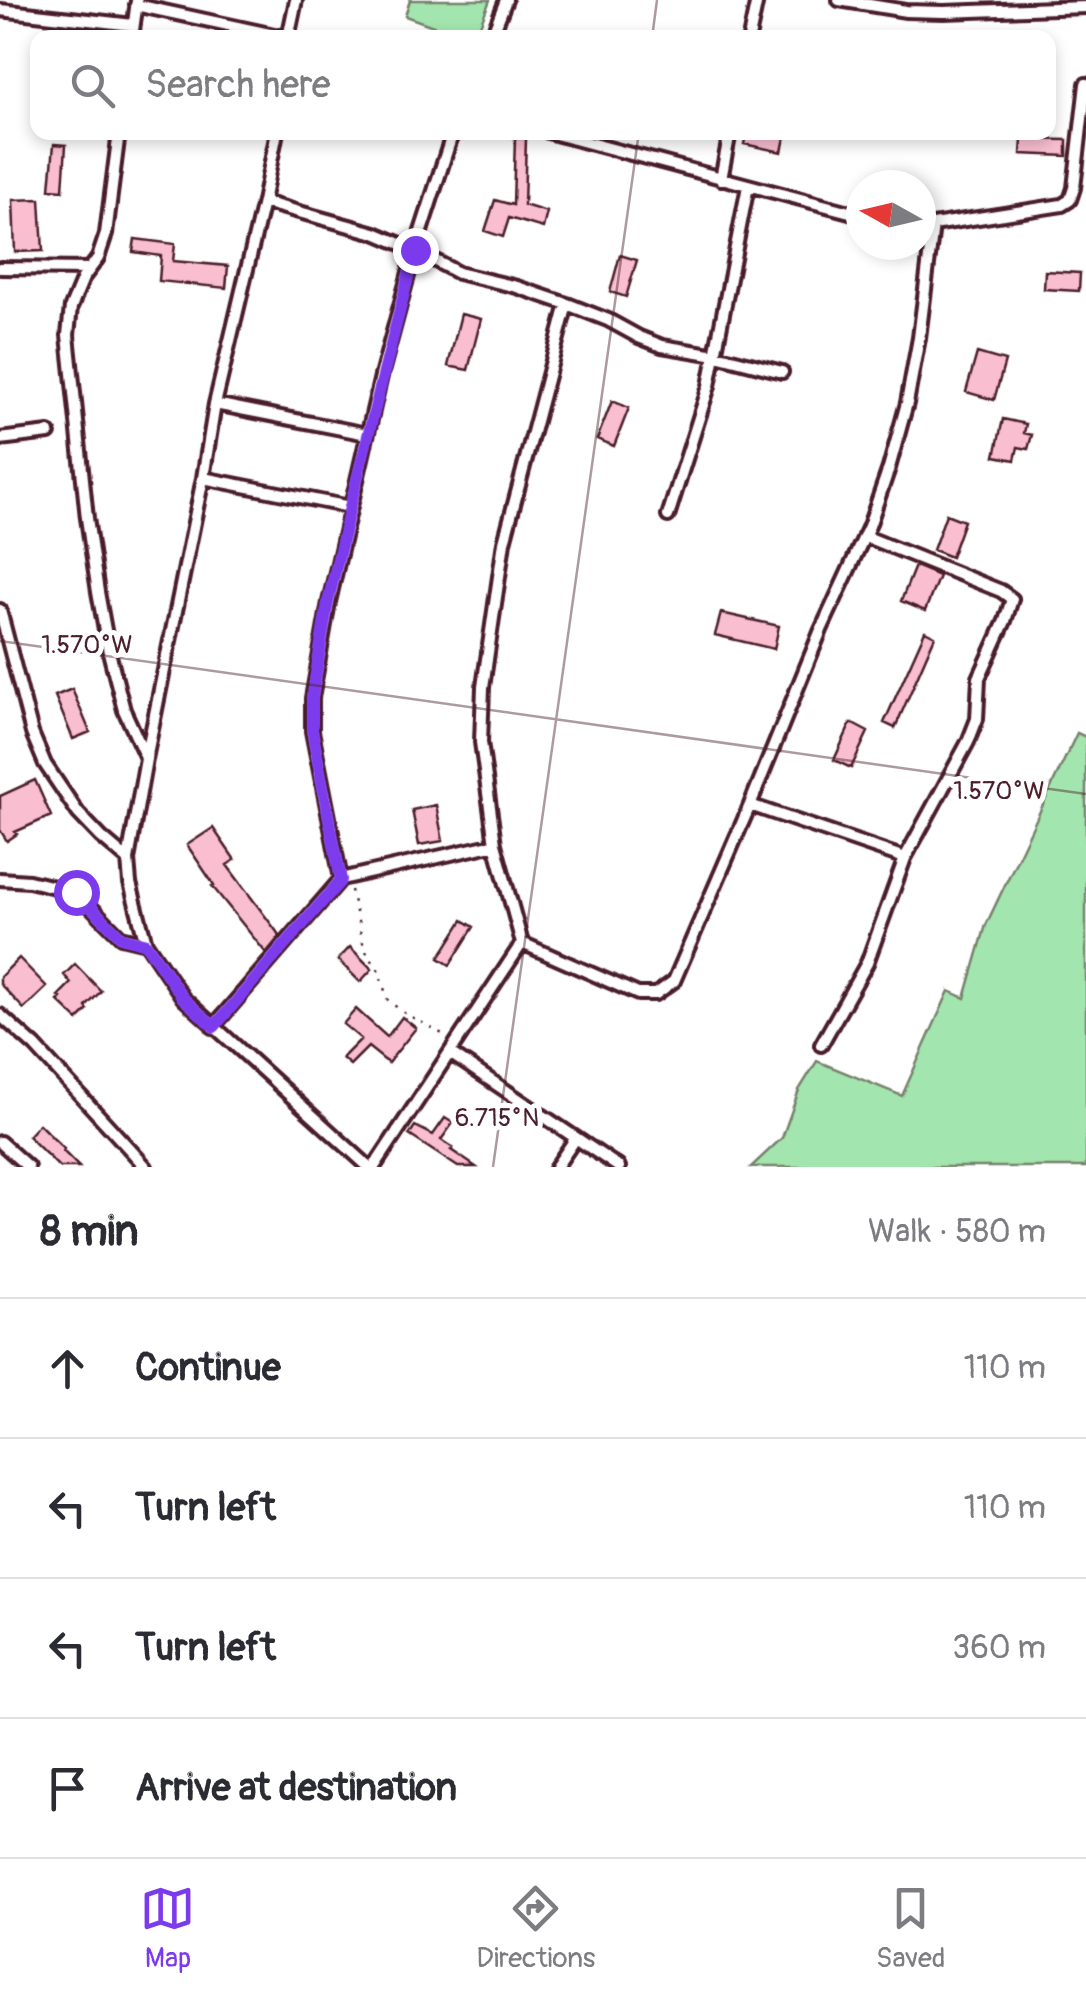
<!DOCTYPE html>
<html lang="en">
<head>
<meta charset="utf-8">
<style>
  body { margin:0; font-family:Pangolin,sans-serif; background:#f7f7f7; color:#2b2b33 }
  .compass { position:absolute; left:846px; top:170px; width:90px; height:90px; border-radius:50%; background:#fff; box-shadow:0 5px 15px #0003; rotate:278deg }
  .stop { position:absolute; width:30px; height:30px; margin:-22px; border:8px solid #7c3aed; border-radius:50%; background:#fff }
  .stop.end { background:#7c3aed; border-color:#fff; box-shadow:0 2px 10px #0008 }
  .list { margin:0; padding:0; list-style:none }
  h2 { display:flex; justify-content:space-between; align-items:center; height:130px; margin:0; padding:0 40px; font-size:42px }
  h2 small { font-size:32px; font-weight:400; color:#7c7c81 }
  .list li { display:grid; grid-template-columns:65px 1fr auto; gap:30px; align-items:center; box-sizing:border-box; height:140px; padding:0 40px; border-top:2px solid #e1e1e2 }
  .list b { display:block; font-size:38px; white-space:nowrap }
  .list em { font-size:32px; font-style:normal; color:#7c7c81 }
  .icon { flex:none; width:55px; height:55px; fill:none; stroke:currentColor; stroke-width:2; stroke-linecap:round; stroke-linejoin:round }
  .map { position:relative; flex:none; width:1086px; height:1167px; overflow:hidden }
  .search { position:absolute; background:#fff; box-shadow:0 5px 15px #0003; left:30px; right:30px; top:30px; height:110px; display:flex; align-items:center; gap:25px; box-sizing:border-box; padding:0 35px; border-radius:20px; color:#7c7c81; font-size:38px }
  .sheet { height:690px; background:#fff }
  nav { display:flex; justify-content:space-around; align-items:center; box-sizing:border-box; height:140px; border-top:2px solid #e1e1e2; background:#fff; font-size:28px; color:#7c7c81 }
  nav a { display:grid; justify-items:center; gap:5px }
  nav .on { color:#7c3aed }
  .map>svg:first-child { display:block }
  .green { fill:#a3e5ae; stroke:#76826c; stroke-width:2.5 }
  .building { fill:#f9bfd0; stroke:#4a1f2b; stroke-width:2.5 }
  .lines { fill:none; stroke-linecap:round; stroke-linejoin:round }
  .minor-casing { stroke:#4a1f2b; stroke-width:18 }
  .path { stroke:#4a1f2b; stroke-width:2.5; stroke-dasharray:2.5 8; stroke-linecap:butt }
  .minor { stroke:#fff; stroke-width:10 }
  .route { stroke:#7c3aed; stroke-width:12 }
  .ticks { fill:none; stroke:#4a1f2b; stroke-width:2.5; stroke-opacity:0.45 }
  .ticks-label { font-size:25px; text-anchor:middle; fill:#4a1f2b; stroke:#fff; stroke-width:10; stroke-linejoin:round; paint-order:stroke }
</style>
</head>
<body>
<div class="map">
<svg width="1086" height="1167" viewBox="0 0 1086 1167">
  <rect width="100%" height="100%" fill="#fff"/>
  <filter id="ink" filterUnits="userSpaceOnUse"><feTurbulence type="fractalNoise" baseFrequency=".01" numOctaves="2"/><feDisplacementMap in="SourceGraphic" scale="20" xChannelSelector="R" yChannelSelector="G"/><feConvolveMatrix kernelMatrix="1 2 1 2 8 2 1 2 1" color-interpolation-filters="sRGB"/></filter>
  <g filter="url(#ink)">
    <path class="green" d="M410 0H490L475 38 464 37 405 16Z
      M1077 733 1086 737V1167H751L782 1138 799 1090 817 1061 902 1096 949 991 965 998 986 925Z"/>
    <path class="building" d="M747 132H786L782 152 744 144Z
      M515 138H526L524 205 547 212 543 228 509 218 503 237 485 231 495 200 513 205Z
      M1022 139 1067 140V156L1021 154Z
      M54 144 66 145 63 190 50 189Z
      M40 199 43 251 15 252 13 200Z
      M135 239 175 244 173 261 228 266 226 288 159 281 161 256 133 252Z
      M620 255 637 260 626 297 610 292Z
      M1045 271 1080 273 1079 291 1044 289Z
      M461 314 481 319 468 370 448 366Z
      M977 353 1005 361 994 400 966 392Z
      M612 401 629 408 614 446 597 439Z
      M1003 419 1026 424 1024 433 1032 435 1028 449 1018 447 1015 460 995 456Z
      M946 514 964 521 951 557 933 550Z
      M915 566 939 576 925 611 901 601Z
      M721 613 779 626 774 649 715 635Z
      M925 631 935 636 895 728 884 723Z
      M72 689 90 732 73 739 55 696Z
      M851 723 868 732 851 768 834 760Z
      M35 780 51 816 15 832 17 834 7 841 0 830V796Z
      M436 805 443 841 419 845 412 810Z
      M213 828 235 860 227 865 280 936 266 953 212 886 214 885 187 845Z
      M463 920 474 927 450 965 439 958Z
      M350 947 372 969 360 982 338 960Z
      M19 958 47 987 24 1009 0 984V977Z
      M75 964 101 991 86 1007 88 1010 78 1020 58 1001 61 998 58 996 71 983 64 975Z
      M356 1009 387 1037 402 1017 416 1028 388 1063 368 1047 350 1065 342 1058 361 1039 343 1024Z
      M445 1118 453 1123 441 1140 453 1148 451 1150 476 1167H458L409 1135 415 1126 433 1135Z
      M39 1124 64 1149 63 1151 79 1167H59L28 1136Z"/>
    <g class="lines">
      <defs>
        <path id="minor" d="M839 0 906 11 944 12 1086 7
          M136 5 288 38
          M0 10 133 25
          M132 38 137 1
          M288 38 296 0
          M491 38 506 0
          M749 38 757 0
          M119 132 106 234 98 258 83 278 71 307 68 335 87 518 98 592 109 652 124 710 146 758
          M277 132 263 202 215 404 203 478 146 759 128 860 130 883 146 943 183 998 369 1167
          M548 132 861 215
          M721 179 730 132
          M263 202 375 233 415 250 458 273 517 287 567 304 608 320 639 337 662 346 716 355 782 372
          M921 224 933 225 1062 205 1070 200 1074 188 1086 84
          M0 268 90 269
          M567 304 504 542 483 687 481 742 495 844 522 943 638 994H656L674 981 750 805 821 630 869 526 889 468 907 403 919 338 933 225
          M215 404 367 434
          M0 439 49 433
          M203 478 350 507
          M668 516 709 386 748 186
          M0 610 32 733 45 764 78 813 101 837 128 860
          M750 805 905 858
          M0 879 29 881 76 892 121 937 146 943
          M341 879 312 731V698L329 602 381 376 415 250 453 132
          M0 1015 35 1046 146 1167
          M213 1027 341 879 495 844
          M821 1045 867 963 905 858 968 742 977 719 979 678 1005 621 1012 599 1001 591 864 536
          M450 1053 619 1167
          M0 1142 28 1167
          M374 1167 522 943
          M556 1167 576 1138"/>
      </defs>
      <use href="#minor" class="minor-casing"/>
      <path class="path" d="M351 890 363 943 368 956 377 966 388 1000 401 1011 446 1036"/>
      <use href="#minor" class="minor"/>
    </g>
  </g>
  <g class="lines" filter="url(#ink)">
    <path class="route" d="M76 892 121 937 146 944 183 998 214 1027 341 880 312 730V698L328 602 350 507 415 250"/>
  </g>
  <path class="ticks" d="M652 38 657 0M0 641 1086 794M493 1167 639 132"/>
  <g class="ticks-label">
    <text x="87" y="653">1.570°W</text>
    <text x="999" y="799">1.570°W</text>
    <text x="497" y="1126">6.715°N</text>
  </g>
</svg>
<svg class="compass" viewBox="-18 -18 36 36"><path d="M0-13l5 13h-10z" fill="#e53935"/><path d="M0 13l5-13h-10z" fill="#7c7c81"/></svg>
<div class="stop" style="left:76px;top:892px"></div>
<div class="stop end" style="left:415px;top:250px"></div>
<div class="search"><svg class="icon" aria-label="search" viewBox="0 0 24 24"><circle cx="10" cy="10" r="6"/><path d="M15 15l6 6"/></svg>Search here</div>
</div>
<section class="sheet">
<h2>8 min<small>Walk · 580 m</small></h2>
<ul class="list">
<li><svg class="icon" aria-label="ahead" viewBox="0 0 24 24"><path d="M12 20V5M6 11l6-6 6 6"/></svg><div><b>Continue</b></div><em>110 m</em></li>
<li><svg class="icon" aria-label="left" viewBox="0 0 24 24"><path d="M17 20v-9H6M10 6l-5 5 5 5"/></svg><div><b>Turn left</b></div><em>110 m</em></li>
<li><svg class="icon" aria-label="left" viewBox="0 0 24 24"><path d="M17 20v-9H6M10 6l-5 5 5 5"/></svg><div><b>Turn left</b></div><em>360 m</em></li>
<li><svg class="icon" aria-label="arrive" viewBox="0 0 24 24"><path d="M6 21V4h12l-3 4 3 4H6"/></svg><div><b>Arrive at destination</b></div></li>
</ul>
</section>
<nav>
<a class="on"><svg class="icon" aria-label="map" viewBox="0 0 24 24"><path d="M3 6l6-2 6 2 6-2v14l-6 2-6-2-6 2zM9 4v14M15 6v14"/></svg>Map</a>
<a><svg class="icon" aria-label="directions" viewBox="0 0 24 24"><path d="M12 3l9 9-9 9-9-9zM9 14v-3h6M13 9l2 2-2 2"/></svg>Directions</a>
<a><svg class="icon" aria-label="saved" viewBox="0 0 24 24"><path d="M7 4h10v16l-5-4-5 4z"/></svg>Saved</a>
</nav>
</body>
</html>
